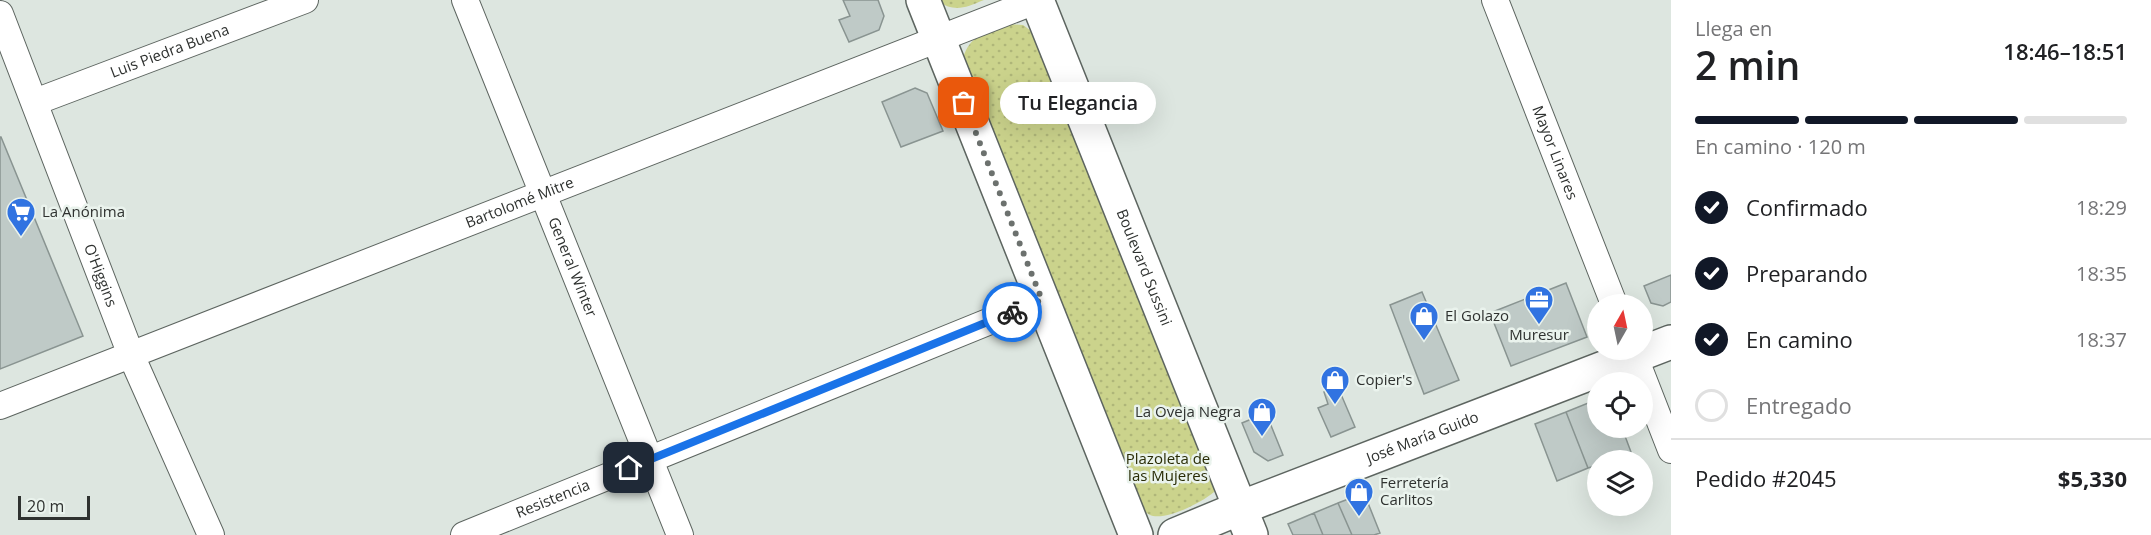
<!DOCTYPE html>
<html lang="es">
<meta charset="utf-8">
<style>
body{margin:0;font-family:"Open Sans",sans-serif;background:#f6f6f6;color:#202124;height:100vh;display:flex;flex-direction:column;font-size:22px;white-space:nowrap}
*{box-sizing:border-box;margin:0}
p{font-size:20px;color:#757577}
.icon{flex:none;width:33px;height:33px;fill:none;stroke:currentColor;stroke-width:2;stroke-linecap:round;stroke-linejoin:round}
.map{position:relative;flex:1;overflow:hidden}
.panel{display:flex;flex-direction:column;background:#fff;width:480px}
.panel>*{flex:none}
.needle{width:39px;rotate:9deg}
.buttons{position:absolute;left:1587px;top:294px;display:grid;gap:12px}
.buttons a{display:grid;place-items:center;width:66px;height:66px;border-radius:50%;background:#fff;box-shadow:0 6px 24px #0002;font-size:30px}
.scale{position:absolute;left:18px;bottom:15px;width:72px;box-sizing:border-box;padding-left:6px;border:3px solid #2f3230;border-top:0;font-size:16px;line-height:21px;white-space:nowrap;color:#2f3230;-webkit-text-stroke:4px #eaf3ed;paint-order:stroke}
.pin{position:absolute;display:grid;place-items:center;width:51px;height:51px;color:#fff;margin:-26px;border-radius:12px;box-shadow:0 3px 9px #0006}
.courier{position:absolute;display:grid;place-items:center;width:60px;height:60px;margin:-30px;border:4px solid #1a73e8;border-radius:50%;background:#fff;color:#222;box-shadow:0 2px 8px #0007}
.bubble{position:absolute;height:42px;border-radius:21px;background:#fff;box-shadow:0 6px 24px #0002;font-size:20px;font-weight:600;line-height:42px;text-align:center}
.summary em{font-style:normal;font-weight:600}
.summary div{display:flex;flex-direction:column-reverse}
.summary{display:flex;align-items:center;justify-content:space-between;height:102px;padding:0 24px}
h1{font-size:39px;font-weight:600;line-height:45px}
.bar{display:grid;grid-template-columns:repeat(4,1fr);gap:9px 6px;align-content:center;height:72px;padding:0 24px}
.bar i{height:8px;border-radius:4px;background:#e0e0e0}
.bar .on{background:#111827}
.bar p{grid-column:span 4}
.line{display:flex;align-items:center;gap:15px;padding:0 24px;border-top:2px solid #e0e0e0}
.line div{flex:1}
ol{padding:0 24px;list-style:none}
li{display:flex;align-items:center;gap:18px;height:66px}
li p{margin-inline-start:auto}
li .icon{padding:6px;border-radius:50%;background:#111827;color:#fff;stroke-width:4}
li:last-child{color:#757577}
li i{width:33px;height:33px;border:3px solid #e0e0e0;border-radius:50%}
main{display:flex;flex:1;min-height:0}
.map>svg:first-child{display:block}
.park{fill:url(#park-dots)}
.building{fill:#bfcac7;stroke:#899491;stroke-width:1.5}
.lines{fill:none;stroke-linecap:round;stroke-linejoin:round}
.minor-casing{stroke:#5d6560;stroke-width:28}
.major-casing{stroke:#5d6560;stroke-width:36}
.minor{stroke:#fff;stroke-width:26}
.major{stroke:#fff;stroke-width:33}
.done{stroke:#6c716e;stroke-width:6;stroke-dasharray:0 10.8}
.route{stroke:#1a73e8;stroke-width:8}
.labels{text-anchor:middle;stroke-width:5;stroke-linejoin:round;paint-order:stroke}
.street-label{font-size:15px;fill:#2f3230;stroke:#eaf3ed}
.poi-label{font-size:15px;fill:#2f3230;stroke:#eaf3ed;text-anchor:start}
.park-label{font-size:15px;fill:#292c06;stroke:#eaf3ed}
</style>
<main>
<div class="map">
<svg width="1671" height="535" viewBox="0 0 1671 535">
<defs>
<pattern id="park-dots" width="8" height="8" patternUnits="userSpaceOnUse" patternTransform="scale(1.5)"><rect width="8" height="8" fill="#cbd38c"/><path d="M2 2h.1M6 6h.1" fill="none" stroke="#afb679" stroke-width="1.8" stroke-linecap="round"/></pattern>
</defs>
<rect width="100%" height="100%" fill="#dde6e0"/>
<!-- park -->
<path class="park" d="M936 0H984C964 8 955 13 936 0Z
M1009 24 1023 25 1034 33 1216 480 1214 492C1201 503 1169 519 1153 516 1148 515 1144 511 1141 508L963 59C969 34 988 33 1009 24Z"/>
<!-- building -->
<path class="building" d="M843 0H878L884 16 879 30 849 42 839 20 850 16Z
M915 88 927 93 943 131 901 147 882 102Z
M0 137H1L83 336 0 369Z
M1671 275V302L1663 306 1651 303 1644 286Z
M1566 283 1587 337 1511 366 1490 313Z
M1422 292 1459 380 1424 394 1390 305Z
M1334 378 1355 427 1331 437 1318 408 1328 404 1324 392 1329 390 1325 382Z
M1598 399V428H1622L1631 452 1609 460H1598V465L1588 468 1566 412Z
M1566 412 1588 468 1557 481 1535 424Z
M1266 413 1283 455 1268 461 1254 452 1242 423Z
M1364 493 1380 533 1374 535H1352L1338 503Z
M1338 503 1352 535H1323L1314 513Z
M1314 513 1323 535H1293L1288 524Z"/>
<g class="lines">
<!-- minor casing -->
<g class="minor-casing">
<g id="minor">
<path id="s1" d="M465 0 680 535"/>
<path id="s2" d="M1495 0 1614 304"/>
<path id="s3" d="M0 14 131 355 211 535"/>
<path id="s4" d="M35 102 305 0"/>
<path d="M1632 350 1671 450"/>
<path id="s5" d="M0 406 1038 0"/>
<path id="s6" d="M464 535 1042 300"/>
</g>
</g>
<!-- major casing -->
<g class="major-casing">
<g id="major">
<path d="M923 0 1136 535"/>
<path id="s7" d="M1037 0 1251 535"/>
<path id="s8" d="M1175 535 1240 508 1671 342"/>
</g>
</g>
<!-- minor -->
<use href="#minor" class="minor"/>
<!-- major -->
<use href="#major" class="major"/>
</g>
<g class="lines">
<!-- done -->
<path class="done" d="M964 103 1042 300 1012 312"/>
<!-- route -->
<path class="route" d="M629 468 1012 312"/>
</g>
<!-- icons -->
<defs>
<g id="supermarket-pin" transform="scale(1.5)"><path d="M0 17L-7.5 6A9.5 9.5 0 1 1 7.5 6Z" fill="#3173e1" stroke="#eaf3ed"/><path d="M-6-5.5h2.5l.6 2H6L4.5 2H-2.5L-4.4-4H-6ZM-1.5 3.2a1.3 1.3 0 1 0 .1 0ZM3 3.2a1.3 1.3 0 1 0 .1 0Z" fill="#fff"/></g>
<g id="office-pin" transform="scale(1.5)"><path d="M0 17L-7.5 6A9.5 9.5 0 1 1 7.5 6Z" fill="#3173e1" stroke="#eaf3ed"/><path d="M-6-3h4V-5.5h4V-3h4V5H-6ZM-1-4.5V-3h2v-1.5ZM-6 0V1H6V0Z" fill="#fff"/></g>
<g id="shop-pin" transform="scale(1.5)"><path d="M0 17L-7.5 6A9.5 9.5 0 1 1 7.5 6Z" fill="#3173e1" stroke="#eaf3ed"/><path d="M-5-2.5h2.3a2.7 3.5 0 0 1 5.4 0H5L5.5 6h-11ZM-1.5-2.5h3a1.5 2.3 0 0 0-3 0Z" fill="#fff"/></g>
</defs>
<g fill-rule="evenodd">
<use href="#supermarket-pin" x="21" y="212"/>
<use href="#office-pin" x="1539" y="300"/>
<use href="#shop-pin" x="1424" y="316"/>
<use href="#shop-pin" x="1335" y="380"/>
<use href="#shop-pin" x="1262" y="412"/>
<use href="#shop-pin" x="1359" y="492"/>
</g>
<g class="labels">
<!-- street labels -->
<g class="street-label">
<text dy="5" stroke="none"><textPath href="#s4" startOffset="144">Luis Piedra Buena</textPath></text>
<text dy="5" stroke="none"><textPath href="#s2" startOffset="164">Mayor Linares</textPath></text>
<text dy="5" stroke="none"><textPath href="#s5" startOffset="558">Bartolomé Mitre</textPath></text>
<text dy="5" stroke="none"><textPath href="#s1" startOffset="288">General Winter</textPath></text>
<text dy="5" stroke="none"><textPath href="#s7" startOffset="288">Boulevard Sussini</textPath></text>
<text dy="5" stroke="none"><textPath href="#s3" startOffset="280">O'Higgins</textPath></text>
<text dy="5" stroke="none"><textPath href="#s8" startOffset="266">José María Guido</textPath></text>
<text dy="5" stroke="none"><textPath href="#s6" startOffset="96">Resistencia</textPath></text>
</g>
<!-- poi labels -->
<g class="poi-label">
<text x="42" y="217">La Anónima</text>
<text x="1445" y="321">El Golazo</text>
<text x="1539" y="340" text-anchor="middle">Muresur</text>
<text x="1356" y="385">Copier's</text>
<text x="1241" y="417" text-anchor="end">La Oveja Negra</text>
<text x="1380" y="488">Ferretería<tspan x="1380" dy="17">Carlitos</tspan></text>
</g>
<!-- park labels -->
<g class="park-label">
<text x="1168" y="464">Plazoleta de<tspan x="1168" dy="17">las Mujeres</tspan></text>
</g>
</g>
</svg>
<div class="buttons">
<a><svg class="needle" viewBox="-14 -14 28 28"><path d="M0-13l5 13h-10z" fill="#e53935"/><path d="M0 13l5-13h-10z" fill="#757577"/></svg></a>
<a><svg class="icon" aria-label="locate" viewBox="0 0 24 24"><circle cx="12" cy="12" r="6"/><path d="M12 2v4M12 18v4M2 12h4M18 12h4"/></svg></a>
<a><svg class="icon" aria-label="layers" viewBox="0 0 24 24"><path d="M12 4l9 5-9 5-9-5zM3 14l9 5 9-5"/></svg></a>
</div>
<div class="scale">20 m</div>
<div class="pin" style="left:964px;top:103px;background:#ea580c"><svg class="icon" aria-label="bag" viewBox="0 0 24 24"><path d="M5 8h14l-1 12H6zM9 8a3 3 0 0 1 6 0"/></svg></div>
<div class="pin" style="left:629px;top:468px;background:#1f2937"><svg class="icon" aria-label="home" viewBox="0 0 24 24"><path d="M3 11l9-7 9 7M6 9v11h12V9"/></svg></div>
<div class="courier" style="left:1012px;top:312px"><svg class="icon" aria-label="bike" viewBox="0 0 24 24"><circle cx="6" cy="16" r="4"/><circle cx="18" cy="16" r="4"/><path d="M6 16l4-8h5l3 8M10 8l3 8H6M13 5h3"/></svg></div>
<div class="bubble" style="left:1000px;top:82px;width:156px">Tu Elegancia</div>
</div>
<section class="panel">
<div class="summary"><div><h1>2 min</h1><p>Llega en</p></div><em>18:46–18:51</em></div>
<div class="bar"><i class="on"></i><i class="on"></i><i class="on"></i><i></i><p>En camino · 120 m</p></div>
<ol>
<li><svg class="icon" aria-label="check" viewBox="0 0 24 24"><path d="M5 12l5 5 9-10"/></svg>Confirmado<p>18:29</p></li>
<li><svg class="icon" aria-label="check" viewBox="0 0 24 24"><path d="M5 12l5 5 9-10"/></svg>Preparando<p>18:35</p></li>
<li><svg class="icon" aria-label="check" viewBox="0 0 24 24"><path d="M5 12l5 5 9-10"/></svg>En camino<p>18:37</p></li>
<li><i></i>Entregado</li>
</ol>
<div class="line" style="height:78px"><div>Pedido #2045</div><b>$5,330</b></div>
</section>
</main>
